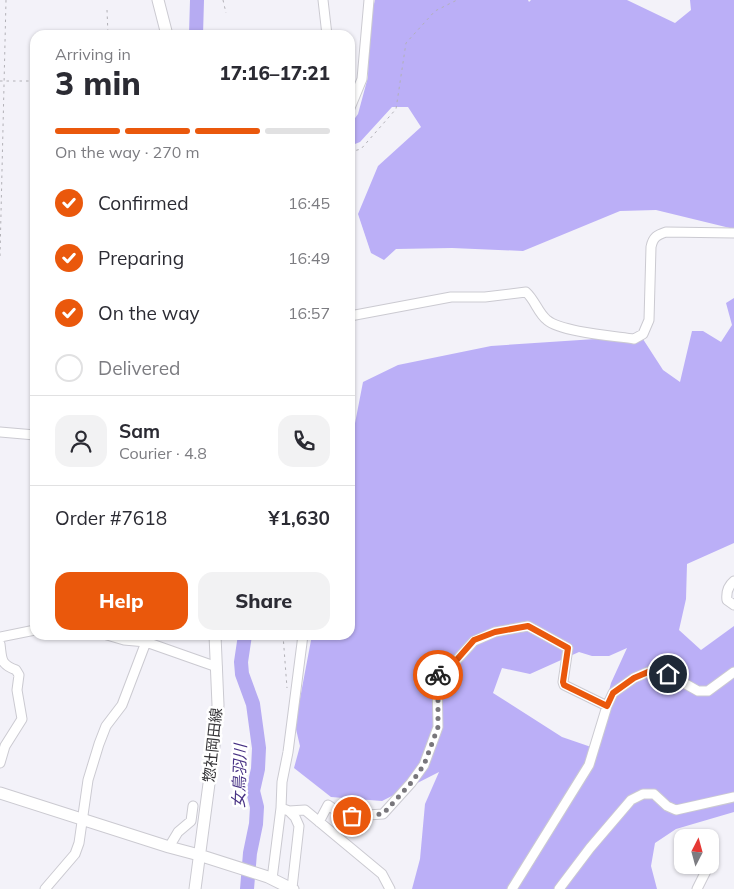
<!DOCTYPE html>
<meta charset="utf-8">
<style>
body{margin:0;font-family:Mulish,"Noto Sans JP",sans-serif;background:#f2f2f3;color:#2b2b33;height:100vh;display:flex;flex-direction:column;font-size:19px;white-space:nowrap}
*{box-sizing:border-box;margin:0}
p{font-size:16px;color:#7c7c81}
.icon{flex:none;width:28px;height:28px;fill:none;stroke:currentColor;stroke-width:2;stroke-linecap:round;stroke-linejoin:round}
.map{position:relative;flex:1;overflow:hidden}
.side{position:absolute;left:30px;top:30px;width:325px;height:610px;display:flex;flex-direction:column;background:#fff;border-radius:15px;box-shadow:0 1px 4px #0004}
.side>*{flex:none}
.needle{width:32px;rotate:6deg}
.fabs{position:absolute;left:674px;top:829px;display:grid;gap:10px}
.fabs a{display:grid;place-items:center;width:45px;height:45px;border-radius:10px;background:#fff;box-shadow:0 1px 4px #0004;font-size:25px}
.pin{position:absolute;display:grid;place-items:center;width:42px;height:42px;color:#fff;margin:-21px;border:2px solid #fff;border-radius:50%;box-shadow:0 1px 5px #0007}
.courier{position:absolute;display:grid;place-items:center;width:50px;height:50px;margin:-25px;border:4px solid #ea580c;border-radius:50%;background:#fff;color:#222;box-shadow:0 1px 6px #0007}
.headline em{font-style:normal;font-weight:800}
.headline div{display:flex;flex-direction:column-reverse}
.headline{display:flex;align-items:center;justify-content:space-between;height:85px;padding:0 25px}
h1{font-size:32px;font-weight:800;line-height:38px}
.bar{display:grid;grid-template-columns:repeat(4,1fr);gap:8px 5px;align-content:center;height:60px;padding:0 25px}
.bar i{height:6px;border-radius:4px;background:#e1e1e2}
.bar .on{background:#ea580c}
.bar p{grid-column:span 4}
.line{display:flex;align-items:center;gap:12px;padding:0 25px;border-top:1px solid #e1e1e2}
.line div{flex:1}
.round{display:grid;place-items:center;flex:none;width:52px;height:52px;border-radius:15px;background:#f2f2f3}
ol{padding:0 25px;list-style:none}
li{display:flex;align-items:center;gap:15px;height:55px}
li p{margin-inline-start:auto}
li .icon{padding:5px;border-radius:50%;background:#ea580c;color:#fff;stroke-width:4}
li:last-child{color:#7c7c81}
li i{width:28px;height:28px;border:2px solid #e1e1e2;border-radius:50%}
.primary-button{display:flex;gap:10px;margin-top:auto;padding:10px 25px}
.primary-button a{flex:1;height:58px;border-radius:15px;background:#ea580c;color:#fff;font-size:20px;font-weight:800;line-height:58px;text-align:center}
.primary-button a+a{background:#f2f2f3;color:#2b2b33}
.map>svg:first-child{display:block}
.forest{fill:#bbaff7;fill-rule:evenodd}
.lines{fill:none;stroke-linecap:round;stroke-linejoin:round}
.river{stroke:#b6abf2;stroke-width:14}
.minor-casing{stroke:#cbcad1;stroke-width:11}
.major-casing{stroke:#cbcad1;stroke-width:13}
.path{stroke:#b2b1b7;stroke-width:1;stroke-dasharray:2.5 4;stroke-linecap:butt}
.minor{stroke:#fff;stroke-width:9}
.major{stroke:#fff;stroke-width:11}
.done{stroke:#78767b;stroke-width:5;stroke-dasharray:0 9}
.route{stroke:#ea580c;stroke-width:6}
.labels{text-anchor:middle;stroke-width:5;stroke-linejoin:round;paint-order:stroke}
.street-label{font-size:15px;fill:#353437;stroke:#fff}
.water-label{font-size:16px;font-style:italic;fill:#493385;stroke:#fff}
</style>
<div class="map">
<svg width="734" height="889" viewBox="0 0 734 889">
<rect width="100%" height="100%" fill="#f3f2f9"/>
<!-- forest -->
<path class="forest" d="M375 0H528L529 2 531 0H627L675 23 691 10 690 0H734V229L656 210 620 211 523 251 452 248 396 249 384 260 371 253 358 214 378 166 421 127 408 107H392L360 142 350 146V125L358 114 368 77 369 23Z
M734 298V543L687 564 686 599 679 630 701 650 734 626V812L676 829 655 843 651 866 657 889H412L420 859 425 804 439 772 382 801 331 797 294 768 300 746 295 725 312 635H350V449L363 382 398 365 491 346 641 336 663 370 680 382 692 331H703L721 342 732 325 726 303ZM627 648 611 683 594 748 562 737 493 693 502 668 530 674 579 652 592 656H609Z"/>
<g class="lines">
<!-- river -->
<path class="river" d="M196 35 197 0
M245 635 241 662 242 674 253 704 259 748 258 769 253 791 257 807 256 824 250 853 247 889"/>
<!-- minor casing -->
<g class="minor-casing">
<path id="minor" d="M323 0 327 35
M350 108 362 79 369 0
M350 316 451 297H485L526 292C535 300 538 313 547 320 561 332 614 336 634 339L643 334 649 320 651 247C653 237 657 235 666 232L734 233
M0 432 35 435
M734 581C728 586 726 592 727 600L734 605
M107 635 124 640 146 642 217 667
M0 637 35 630
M0 644C2 659 0 664 16 670L19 675 17 690 22 719 5 746 0 763
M281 808 289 811 305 810 382 874 390 889
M289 811 295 817 299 826 292 888 294 889
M319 822 328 805 341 814 352 816 383 814 411 783 424 765 438 727 437 678 440 666 453 664 474 641 495 632 528 626 568 648 563 682 564 685 607 706
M169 847 178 832 191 821 193 806
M272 879 281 808 282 782 288 752 303 635
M45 889 75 854 79 843 88 780 99 744 106 726 122 705 146 642
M512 889 589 765 607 706 613 693 634 678 648 672 656 671 668 674 698 691H708L734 672
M559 889 590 848 631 800 643 794H654L667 806 676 810 734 797
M697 889 706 871V865"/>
</g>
<!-- major casing -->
<g class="major-casing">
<path id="major" d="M158 0 167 35
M0 793 169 847 199 855 268 877 292 889
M195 889 214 746 218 705 215 635"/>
</g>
<!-- path -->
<path class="path" d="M223 0 226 13
M107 10 108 35
M0 81H35
M350 152 361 149 396 109 406 43 435 11 457 0
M0 256 6 0
M283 635 287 688"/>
<!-- minor -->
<use href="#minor" class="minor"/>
<!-- major -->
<use href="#major" class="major"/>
</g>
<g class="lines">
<!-- done -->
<path class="done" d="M352 816 383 814 411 783 424 765 438 727V675"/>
<!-- route -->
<path class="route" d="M438 675 440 666 453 664 474 640 495 632 528 626 568 648 563 682 564 685 607 706 613 693 634 678 648 672 656 671 668 674"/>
</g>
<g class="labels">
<!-- street labels -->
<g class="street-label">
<text transform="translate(213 745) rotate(-84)" y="5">惣社岡田線</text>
</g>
<!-- water labels -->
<g class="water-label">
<text transform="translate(239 776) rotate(-88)" y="6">女鳥羽川</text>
</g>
</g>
</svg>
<div class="fabs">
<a><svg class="needle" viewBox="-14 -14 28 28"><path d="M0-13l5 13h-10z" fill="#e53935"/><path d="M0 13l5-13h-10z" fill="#7c7c81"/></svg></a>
</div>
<div class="pin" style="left:352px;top:816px;background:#ea580c"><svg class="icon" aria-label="bag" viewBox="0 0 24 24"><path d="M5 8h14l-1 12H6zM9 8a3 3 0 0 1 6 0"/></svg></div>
<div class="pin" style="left:668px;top:674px;background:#1f2937"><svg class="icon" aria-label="home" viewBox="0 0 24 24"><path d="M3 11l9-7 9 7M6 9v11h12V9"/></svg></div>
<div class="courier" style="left:438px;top:675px"><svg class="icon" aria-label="bike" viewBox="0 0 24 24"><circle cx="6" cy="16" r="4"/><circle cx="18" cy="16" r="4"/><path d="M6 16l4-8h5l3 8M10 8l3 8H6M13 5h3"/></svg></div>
<section class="side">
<div class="headline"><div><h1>3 min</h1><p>Arriving in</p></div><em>17:16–17:21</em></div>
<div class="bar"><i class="on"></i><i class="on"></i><i class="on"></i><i></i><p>On the way · 270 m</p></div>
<ol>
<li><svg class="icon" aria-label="check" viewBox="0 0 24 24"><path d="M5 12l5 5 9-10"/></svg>Confirmed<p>16:45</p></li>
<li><svg class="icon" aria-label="check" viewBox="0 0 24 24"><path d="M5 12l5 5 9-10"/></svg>Preparing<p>16:49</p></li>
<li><svg class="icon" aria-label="check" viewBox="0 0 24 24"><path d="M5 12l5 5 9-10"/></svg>On the way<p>16:57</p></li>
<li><i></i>Delivered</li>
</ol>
<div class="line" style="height:90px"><a class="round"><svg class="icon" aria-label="person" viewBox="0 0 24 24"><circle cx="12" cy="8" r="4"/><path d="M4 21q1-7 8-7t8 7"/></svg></a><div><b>Sam</b><p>Courier · 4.8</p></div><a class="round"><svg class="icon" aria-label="phone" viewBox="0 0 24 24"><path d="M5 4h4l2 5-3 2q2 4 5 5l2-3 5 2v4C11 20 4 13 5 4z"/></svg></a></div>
<div class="line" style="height:65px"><div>Order #7618</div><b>¥1,630</b></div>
<div class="primary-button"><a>Help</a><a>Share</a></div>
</section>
</div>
